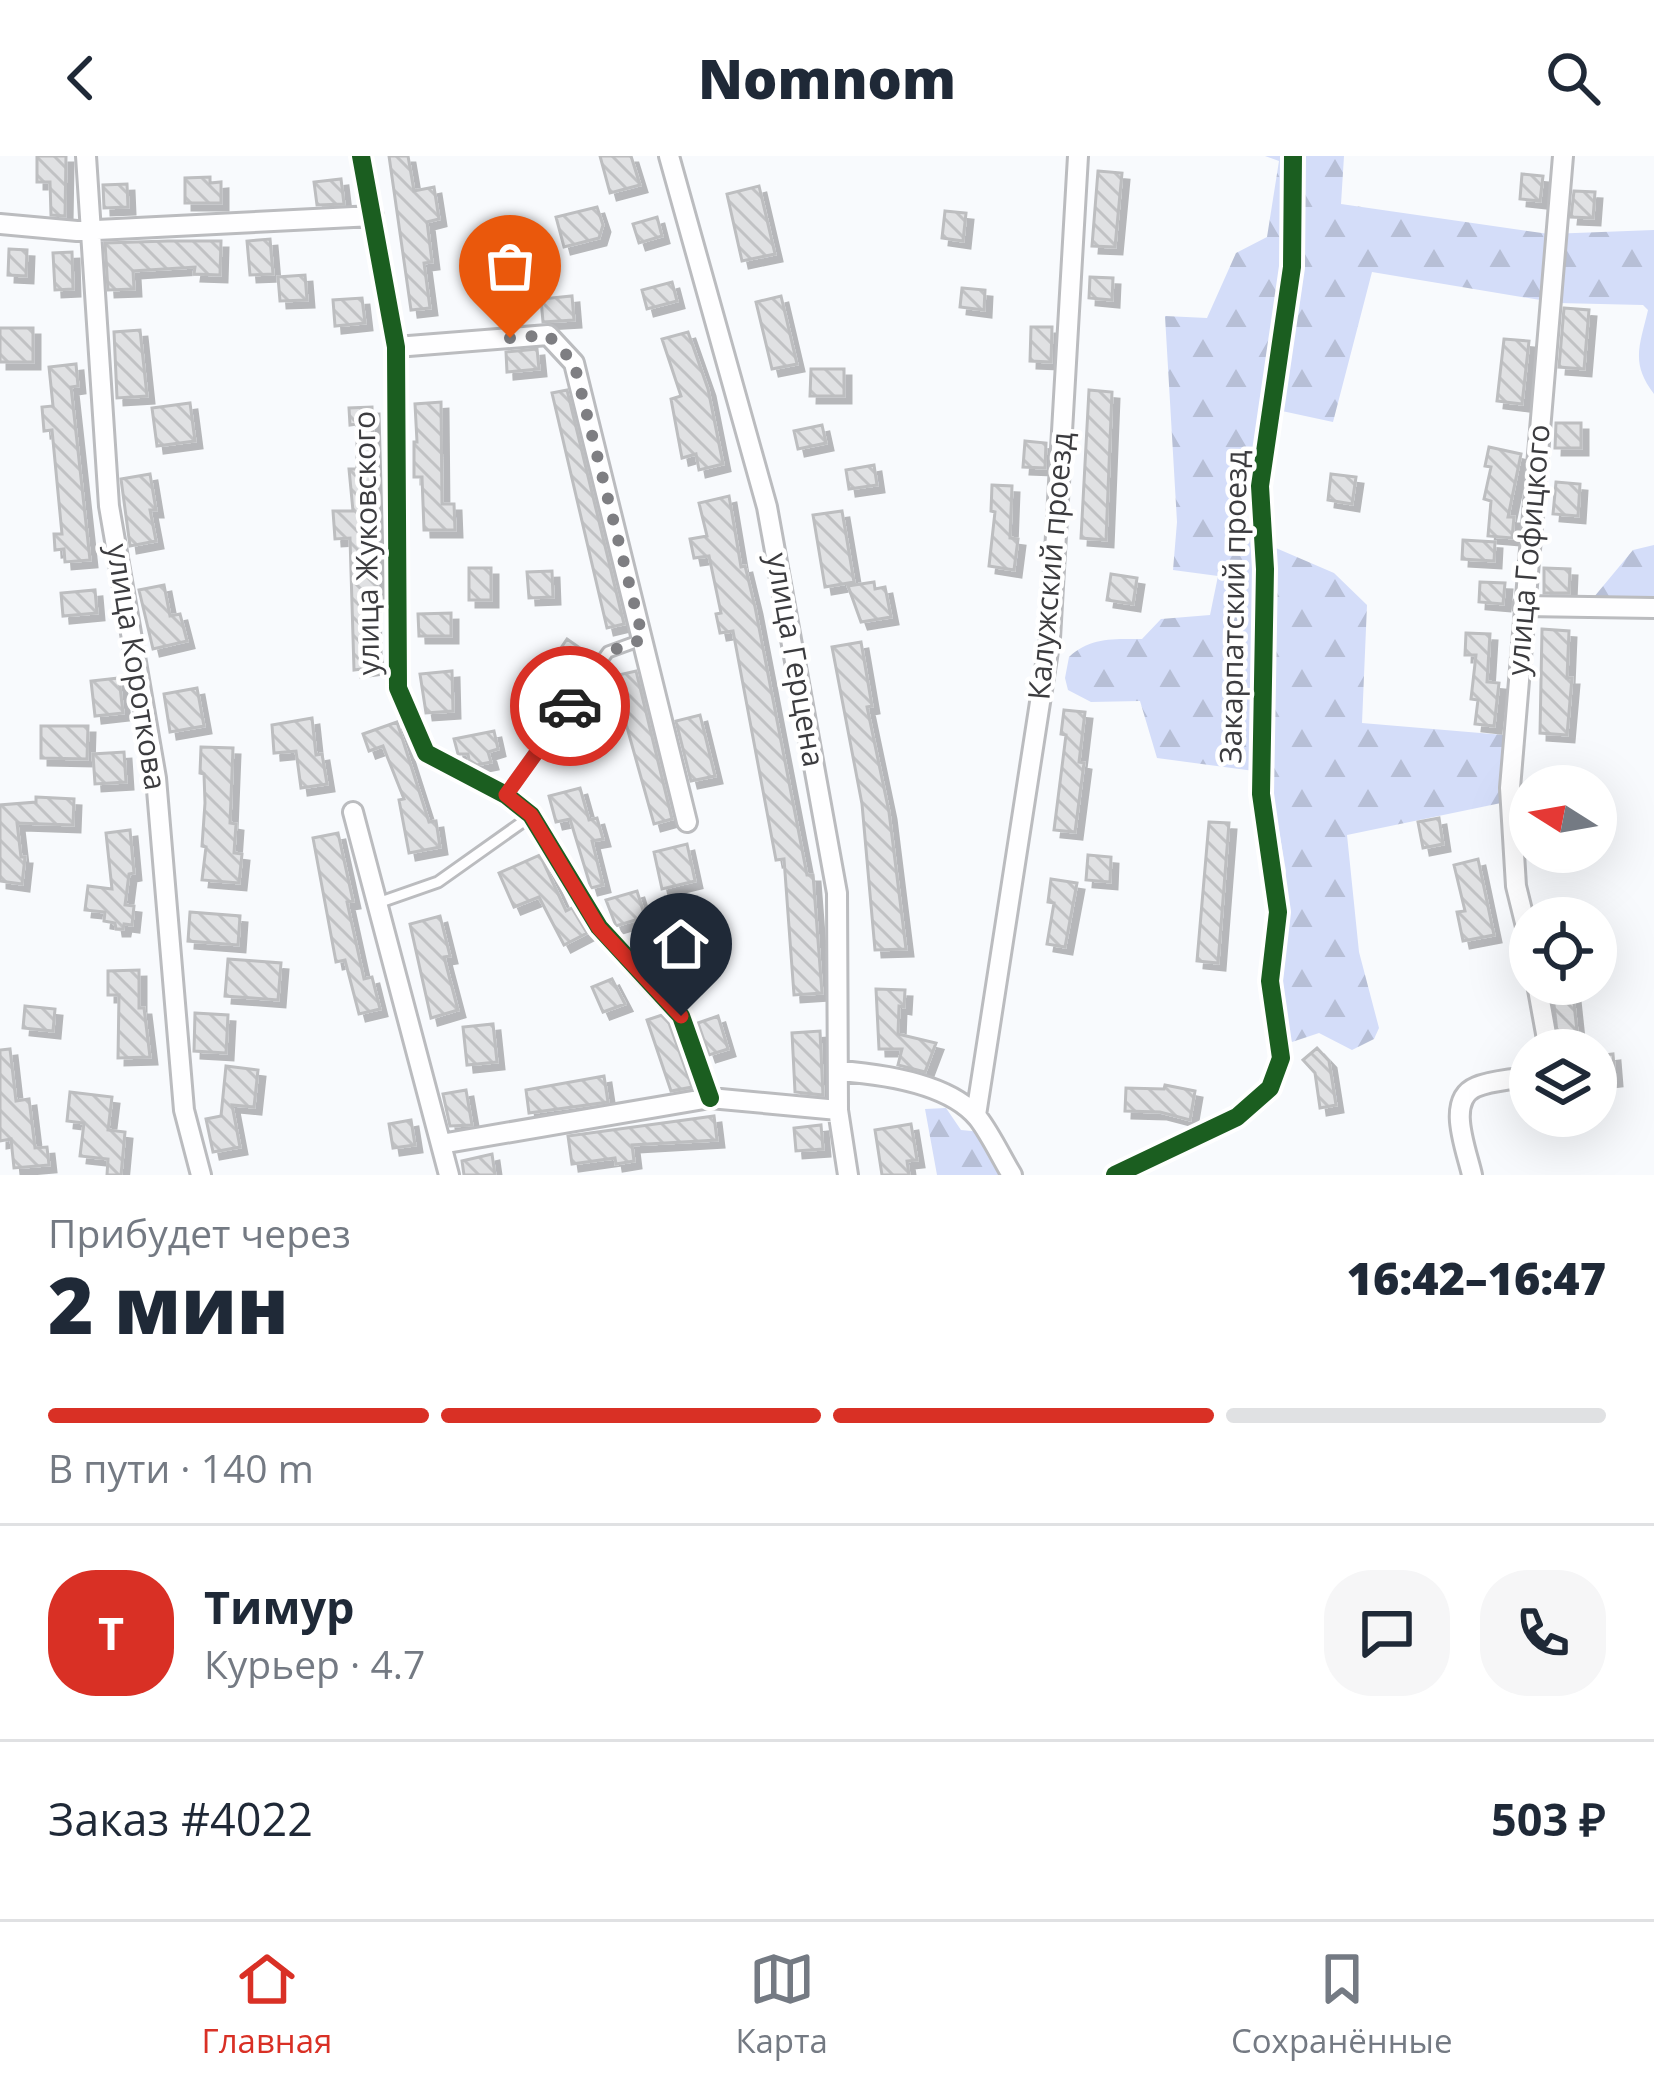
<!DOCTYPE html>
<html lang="ru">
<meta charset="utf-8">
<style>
body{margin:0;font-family:"Open Sans",sans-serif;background:#f6f6f7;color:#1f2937;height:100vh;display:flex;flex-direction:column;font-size:45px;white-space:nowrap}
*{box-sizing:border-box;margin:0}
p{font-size:39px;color:#747a83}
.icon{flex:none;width:66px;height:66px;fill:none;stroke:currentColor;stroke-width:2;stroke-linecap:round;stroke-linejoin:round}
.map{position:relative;height:1019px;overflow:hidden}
.details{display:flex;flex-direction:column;background:#fff;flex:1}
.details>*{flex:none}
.needle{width:78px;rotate:281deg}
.buttons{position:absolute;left:1509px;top:609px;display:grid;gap:24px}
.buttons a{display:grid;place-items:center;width:108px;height:108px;border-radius:50%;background:#fff;box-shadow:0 12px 48px #0002;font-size:60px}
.pin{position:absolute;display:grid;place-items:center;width:102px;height:102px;color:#fff;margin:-123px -51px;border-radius:50% 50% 50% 0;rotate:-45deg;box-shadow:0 0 12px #0007}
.pin .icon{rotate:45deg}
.courier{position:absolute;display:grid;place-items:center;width:120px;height:120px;margin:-60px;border:9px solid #d93025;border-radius:50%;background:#fff;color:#222;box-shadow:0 3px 15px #0007}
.summary em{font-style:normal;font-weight:800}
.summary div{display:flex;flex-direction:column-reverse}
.summary{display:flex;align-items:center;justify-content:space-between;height:204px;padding:0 48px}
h1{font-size:78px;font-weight:800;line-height:90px}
.bar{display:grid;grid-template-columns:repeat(4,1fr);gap:18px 12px;align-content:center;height:144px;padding:0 48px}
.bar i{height:15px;border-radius:9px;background:#e0e1e3}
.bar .on{background:#d93025}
.bar p{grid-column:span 4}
.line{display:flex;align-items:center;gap:30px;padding:0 48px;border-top:3px solid #e0e1e3}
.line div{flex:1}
.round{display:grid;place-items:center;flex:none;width:126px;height:126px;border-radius:48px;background:#f6f6f7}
header{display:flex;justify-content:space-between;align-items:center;height:156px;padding:0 48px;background:#fff;font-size:54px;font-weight:800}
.menu{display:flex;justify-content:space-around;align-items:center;height:168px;border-top:3px solid #e0e1e3;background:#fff;font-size:33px;color:#747a83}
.menu a{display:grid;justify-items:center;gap:6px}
.menu .on{color:#d93025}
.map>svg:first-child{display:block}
.forest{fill:url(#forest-firs)}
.building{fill:url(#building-back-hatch);stroke:#bdbec0;stroke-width:3;filter:url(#shadow)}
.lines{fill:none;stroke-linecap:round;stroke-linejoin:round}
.service-casing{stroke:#bbbcbf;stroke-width:15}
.minor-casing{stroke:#bbbcbf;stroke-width:24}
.service{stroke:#fefeff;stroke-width:9}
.minor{stroke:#fefeff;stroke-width:18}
.cycleway-casing{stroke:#fff;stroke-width:26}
.cycleway{stroke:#1b5e20;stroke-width:18}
.done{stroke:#7e7e82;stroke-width:12;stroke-dasharray:0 21.6}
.route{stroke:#d93025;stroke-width:15}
.labels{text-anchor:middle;stroke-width:9;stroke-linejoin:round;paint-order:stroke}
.street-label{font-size:30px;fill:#3c3c3f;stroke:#fff}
</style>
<header><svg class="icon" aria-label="back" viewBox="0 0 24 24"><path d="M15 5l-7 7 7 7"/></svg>Nomnom<svg class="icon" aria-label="search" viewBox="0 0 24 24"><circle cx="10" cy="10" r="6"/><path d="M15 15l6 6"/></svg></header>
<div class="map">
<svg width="1654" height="1019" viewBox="0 0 1654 1019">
<defs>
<pattern id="forest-firs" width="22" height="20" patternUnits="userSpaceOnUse" patternTransform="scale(3)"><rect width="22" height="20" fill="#d4ddf9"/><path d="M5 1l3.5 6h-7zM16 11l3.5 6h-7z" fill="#b7bfd6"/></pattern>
<pattern id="building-back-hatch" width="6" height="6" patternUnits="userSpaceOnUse" patternTransform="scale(3)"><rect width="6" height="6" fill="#e0e1e3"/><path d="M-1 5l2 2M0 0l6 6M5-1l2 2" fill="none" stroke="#c1c2c4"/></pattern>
<filter id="shadow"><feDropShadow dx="7" dy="7" stdDeviation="0" flood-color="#0004"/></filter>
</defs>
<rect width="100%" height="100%" fill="#f8fafd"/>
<!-- forest -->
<path class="forest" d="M1265 0H1344L1341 48 1549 78 1654 74V238C1630 207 1640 189 1648 154L1643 149 1558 147 1372 116 1333 266 1282 255 1274 249C1253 273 1235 347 1243 378L1334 417 1367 449 1362 567 1504 579 1501 647 1347 679 1359 796 1379 872 1374 883 1352 894 1319 877 1292 886 1287 882 1275 830 1286 715 1269 617 1157 602 1140 545 1091 546 1068 534 1065 522 1069 501C1090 481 1114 483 1142 483L1161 463 1210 459 1218 420 1173 414 1177 366 1165 160 1207 162 1236 97 1267 81 1279 5Z
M1654 389V448L1589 447 1633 394Z
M946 952 961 974 982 976 1005 1019H937L925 953Z"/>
<!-- building -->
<path class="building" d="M37 0H66L65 60 51 59 50 26H37Z
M389 0H408L414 35 434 31 439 63 427 66 432 106 424 107 430 152 411 154Z
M600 0H631L640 29 610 37Z
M1098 15 1122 17 1115 91 1092 90Z
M1522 18 1543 20 1540 45 1520 43Z
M210 21V27L221 26V47H185V22Z
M341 23 344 48 317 49 314 26Z
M127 28 128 51 104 52 103 29Z
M759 30 775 98 742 105 727 38Z
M1574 35 1595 36 1593 62 1571 61Z
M597 51 603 69 599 82 564 91 556 61Z
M945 55 966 57 963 85 942 82Z
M657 61 662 80 639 87 633 68Z
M270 83 273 118 250 119 247 85Z
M168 85H221L220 119 194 118 195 111 133 115 134 133 108 134 105 87Z
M9 93 27 94 26 120 8 119Z
M72 96 73 133 55 134 53 97Z
M305 119 307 144 280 145 278 121Z
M1090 121 1113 122 1112 144 1089 142Z
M672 126 677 145 647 153 642 134Z
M962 132 985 134 984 154 960 151Z
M572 140 574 164 543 166 541 143Z
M781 140 797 208 772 213 756 146Z
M362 142 365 167 335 170 333 144Z
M1564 152 1589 154 1584 213 1559 211Z
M1031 171H1052L1051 206 1030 205Z
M0 172H33V206H0Z
M140 174 147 240 117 242 114 176Z
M688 176 708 233 723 308 699 314 696 298 682 302 671 243 681 240 662 183Z
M1504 183 1529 185 1522 248 1497 245Z
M537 193 539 213 507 216 506 196Z
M76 208 78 230 71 231 90 404 65 406 64 393 55 394 54 378H62L52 274 44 275 42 251 53 250 49 211Z
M811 213H844V240H810Z
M567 234 624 468 607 472 552 237Z
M1089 234 1112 236 1106 384 1081 382Z
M441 246 442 348H454L455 374H424L422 321H414V286H417L415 248Z
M190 247 195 285 157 290 152 252Z
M372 251 377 435H373L374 490 377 511 354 514 350 382 335 383 333 355H353L349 313H357V268L350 269 349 252Z
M1556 267H1581V292H1555Z
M822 269 826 287 798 293 794 275Z
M1025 285 1046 287 1045 312 1023 311Z
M1489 291 1521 298 1508 361H1514L1512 382 1488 380 1491 345 1484 343 1491 311 1485 310Z
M874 309 877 329 849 333 846 314Z
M150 318 156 354H150L156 385 130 390 121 323Z
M1331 318 1356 321 1352 348 1328 344Z
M1556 326 1580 328 1578 360 1553 358Z
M992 329 1012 330 1010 382 1018 383 1014 414 989 410 995 356 991 355Z
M729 340 741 411 745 410 755 451 807 719H813L822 837 794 839 784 703 776 704 733 475 720 477 716 458 721 457 709 400 694 402 690 383 707 380 699 347Z
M842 355 854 426 825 431 813 359Z
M1463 384 1495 386 1494 405 1462 403Z
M469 412H491V444H469Z
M1544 412 1570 413 1569 437H1544Z
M552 415 553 441 529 442 527 416Z
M1111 418 1137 422 1133 448 1107 444Z
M874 426 875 433 885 431 891 461 861 466 848 430Z
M1480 426 1505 427 1503 448 1479 446Z
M164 429 170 460 180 458 187 485 153 493 139 434Z
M95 434 97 457 63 460 61 437Z
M451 457V480H419L418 458Z
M1542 473 1569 475 1567 522H1572L1567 579 1540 577Z
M1466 477 1490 478 1487 526 1499 527 1494 570 1475 568 1478 544 1471 543 1476 499H1465Z
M567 483 590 499 558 545 522 549Z
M861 486 872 550 867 551 889 656 906 793 875 794 862 648 832 491Z
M611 514 619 519 636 515 672 663 654 668Z
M452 515 453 555 426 557 420 518Z
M119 522 123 557 95 560 91 525Z
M197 532 204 570 170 576 164 538Z
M1064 554 1085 556 1079 606 1084 607 1075 676 1054 674 1066 579 1061 578Z
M700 559 715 620 691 625 676 565Z
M312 562 316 599 322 598 327 628 301 632 296 595 274 597 272 569Z
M397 566 429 666 436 665 440 691 409 697 399 644 404 643 383 590 369 595 363 578Z
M41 570H88L87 603 41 602Z
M494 575 498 593 488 596 491 606 477 609 469 604 468 598H458L454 583Z
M201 591 233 592 230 667 236 668 234 697 242 698 239 727 202 724 206 691 202 690 205 647 204 618 200 617Z
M124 596 126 626 95 628 93 598Z
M580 632 589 664 597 662 603 683 592 685 603 729 591 732 570 663 556 666 549 640Z
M36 641 74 643 73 669 17 667 21 701H25L22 728 0 725V649L36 646Z
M1439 662 1443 688 1423 692 1418 666Z
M1209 666 1229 667 1218 807 1197 805Z
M130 674 134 717 129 718 125 749 134 750 132 769 124 768 123 773H116L115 767 104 765 105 756 85 754 88 730 112 733 106 677Z
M338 677 353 745 347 746 364 823 372 821 380 853 359 858 345 804 336 806 313 682Z
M687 688 695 725 662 733 654 696Z
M540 699 566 755 572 752 587 777 564 789 539 741 514 751 499 717Z
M1088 699 1111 701 1110 726 1086 724Z
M1478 703 1494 779 1463 785 1457 756 1465 755 1454 709Z
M1051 723 1077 727 1065 791 1047 788 1054 747 1048 746Z
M637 735 645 761 616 770 606 744Z
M190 756 240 760 238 789 188 785Z
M440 760 450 800 444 801 458 854 431 862 410 768Z
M689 787 699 809 666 824 652 803Z
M228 803 281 807 278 844 225 840Z
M139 814V852H144L150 901 118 902 119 839H108V815Z
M612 823 625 848 603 856 592 831Z
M876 833 905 834 904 851 899 850 898 878 936 887 925 916 898 909 902 893H879Z
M1573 838 1579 894H1559L1553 840Z
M25 850 55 853 53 875 23 872Z
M195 857 228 859 226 897 194 895Z
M662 859 669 867 692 931 671 935 647 864Z
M718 860 728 893 709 899 698 867Z
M493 868 497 906 467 909 463 871Z
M820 875 823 939 795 936 792 877Z
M1317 892 1329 905 1336 949 1320 952 1315 917 1303 904Z
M10 893 16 945 29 943 35 992 47 991 49 1009 14 1012 11 983 0 985V894Z
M1613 898 1615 923 1596 925V900Z
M226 910 258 914 254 951 232 949 240 991 213 996 206 963 221 960Z
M604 920 608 946 529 957 526 934Z
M1165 929 1195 935 1190 964 1160 956 1125 955 1126 932 1164 933Z
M466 934 472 969 450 970 443 938Z
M70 936 112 941 108 974 125 976 121 1019H107L108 1003 80 1000 84 967 67 965Z
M714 960 717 984 632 989 634 1005 616 1008 615 1002 572 1008 568 980Z
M411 964 415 989 393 992 389 968Z
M911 968 917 1004 907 1005 909 1019H882L875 974Z
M821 969 823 993 796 995 794 972Z
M492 998 495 1019H464L462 1005Z"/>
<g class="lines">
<!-- service casing -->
<g class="service-casing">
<path id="service" d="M506 639 608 496 641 484
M375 748 438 726 531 660"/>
</g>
<!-- minor casing -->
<g class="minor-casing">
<path id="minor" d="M86 0 109 350 156 622 184 954 201 1019
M361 0 396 191 398 532 426 597 506 639 531 659 599 771 681 860 710 942
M669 0 767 351 837 737 838 954 848 1019
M0 68 77 75 373 60
M396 191 548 179 574 207 687 666
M1523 450 1654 452
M353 656 449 1019
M1530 787 1516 730 1510 632 1563 0
M1537 828 1547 883 1541 894
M838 915C881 918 949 927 978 962 991 979 1001 1001 1012 1019
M976 959 1050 482 1078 0
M441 988 710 942 838 954
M1115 1019 1237 961 1270 932 1281 902 1270 825 1278 756 1261 638 1265 413 1260 330 1292 111 1293 0
M1472 1019C1467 995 1445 944 1476 931 1490 925 1509 924 1524 921L1530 912"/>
</g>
<!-- service -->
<use href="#service" class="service"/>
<!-- minor -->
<use href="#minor" class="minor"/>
<!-- cycleway casing -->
<g class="cycleway-casing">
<path id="cycleway" d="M361 0 396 191 398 532 426 597 506 639 531 659 599 771 681 860 710 942
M1115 1019 1237 961 1270 932 1281 902 1270 825 1278 756 1261 638 1265 413 1260 330 1292 111 1293 0"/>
</g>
<!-- cycleway -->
<use href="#cycleway" class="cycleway"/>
</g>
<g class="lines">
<!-- done -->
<path class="done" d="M510 182 548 179 574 207 643 483 608 496 570 550"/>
<!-- route -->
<path class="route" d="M570 550 506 639 531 659 599 772 681 860"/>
</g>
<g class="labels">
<!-- street labels -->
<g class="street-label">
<text transform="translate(367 387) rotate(-91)" y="10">улица Жуковского</text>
<text transform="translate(1529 394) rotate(-85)" y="10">улица Гофицкого</text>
<text transform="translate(1051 410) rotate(-85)" y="10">Калужский проезд</text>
<text transform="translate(1234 451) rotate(-89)" y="10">Закарпатский проезд</text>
<text transform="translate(795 504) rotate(80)" y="10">улица Герцена</text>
<text transform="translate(136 511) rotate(81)" y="10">улица Короткова</text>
</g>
</g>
</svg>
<div class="buttons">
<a><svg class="needle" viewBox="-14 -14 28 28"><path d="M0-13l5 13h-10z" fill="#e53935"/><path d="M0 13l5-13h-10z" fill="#747a83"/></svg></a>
<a><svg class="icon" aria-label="locate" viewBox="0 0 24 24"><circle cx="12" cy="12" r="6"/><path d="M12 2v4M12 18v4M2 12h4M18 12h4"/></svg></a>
<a><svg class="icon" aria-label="layers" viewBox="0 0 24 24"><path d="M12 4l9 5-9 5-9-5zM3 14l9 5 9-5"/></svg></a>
</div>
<div class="pin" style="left:510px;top:182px;background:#ea580c"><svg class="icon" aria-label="bag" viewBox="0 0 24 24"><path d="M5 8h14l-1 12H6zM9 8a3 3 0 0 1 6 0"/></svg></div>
<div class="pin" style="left:681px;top:860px;background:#1f2937"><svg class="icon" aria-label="home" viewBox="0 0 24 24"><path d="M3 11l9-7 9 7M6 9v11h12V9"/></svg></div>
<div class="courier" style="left:570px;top:550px"><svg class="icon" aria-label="car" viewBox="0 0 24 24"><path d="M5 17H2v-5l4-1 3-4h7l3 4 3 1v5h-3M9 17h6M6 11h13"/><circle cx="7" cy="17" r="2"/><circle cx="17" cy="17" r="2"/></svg></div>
</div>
<section class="details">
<div class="summary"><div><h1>2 мин</h1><p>Прибудет через</p></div><em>16:42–16:47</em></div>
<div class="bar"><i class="on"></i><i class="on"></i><i class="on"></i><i></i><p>В пути · 140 m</p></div>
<div class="line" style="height:216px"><b class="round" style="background:#d93025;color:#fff">Т</b><div><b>Тимур</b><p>Курьер · 4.7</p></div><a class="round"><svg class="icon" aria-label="chat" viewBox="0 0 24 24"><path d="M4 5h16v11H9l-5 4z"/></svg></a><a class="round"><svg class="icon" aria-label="phone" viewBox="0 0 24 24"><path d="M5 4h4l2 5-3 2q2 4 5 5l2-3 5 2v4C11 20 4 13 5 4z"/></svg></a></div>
<div class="line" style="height:156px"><div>Заказ #4022</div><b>503 ₽</b></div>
</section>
<nav class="menu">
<a class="on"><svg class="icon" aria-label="home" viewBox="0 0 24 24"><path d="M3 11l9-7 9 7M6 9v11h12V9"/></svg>Главная</a>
<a><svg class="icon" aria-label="map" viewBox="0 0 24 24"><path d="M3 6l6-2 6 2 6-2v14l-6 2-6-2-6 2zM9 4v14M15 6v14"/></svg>Карта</a>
<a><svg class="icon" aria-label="saved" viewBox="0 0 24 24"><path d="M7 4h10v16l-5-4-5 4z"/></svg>Сохранённые</a>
</nav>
